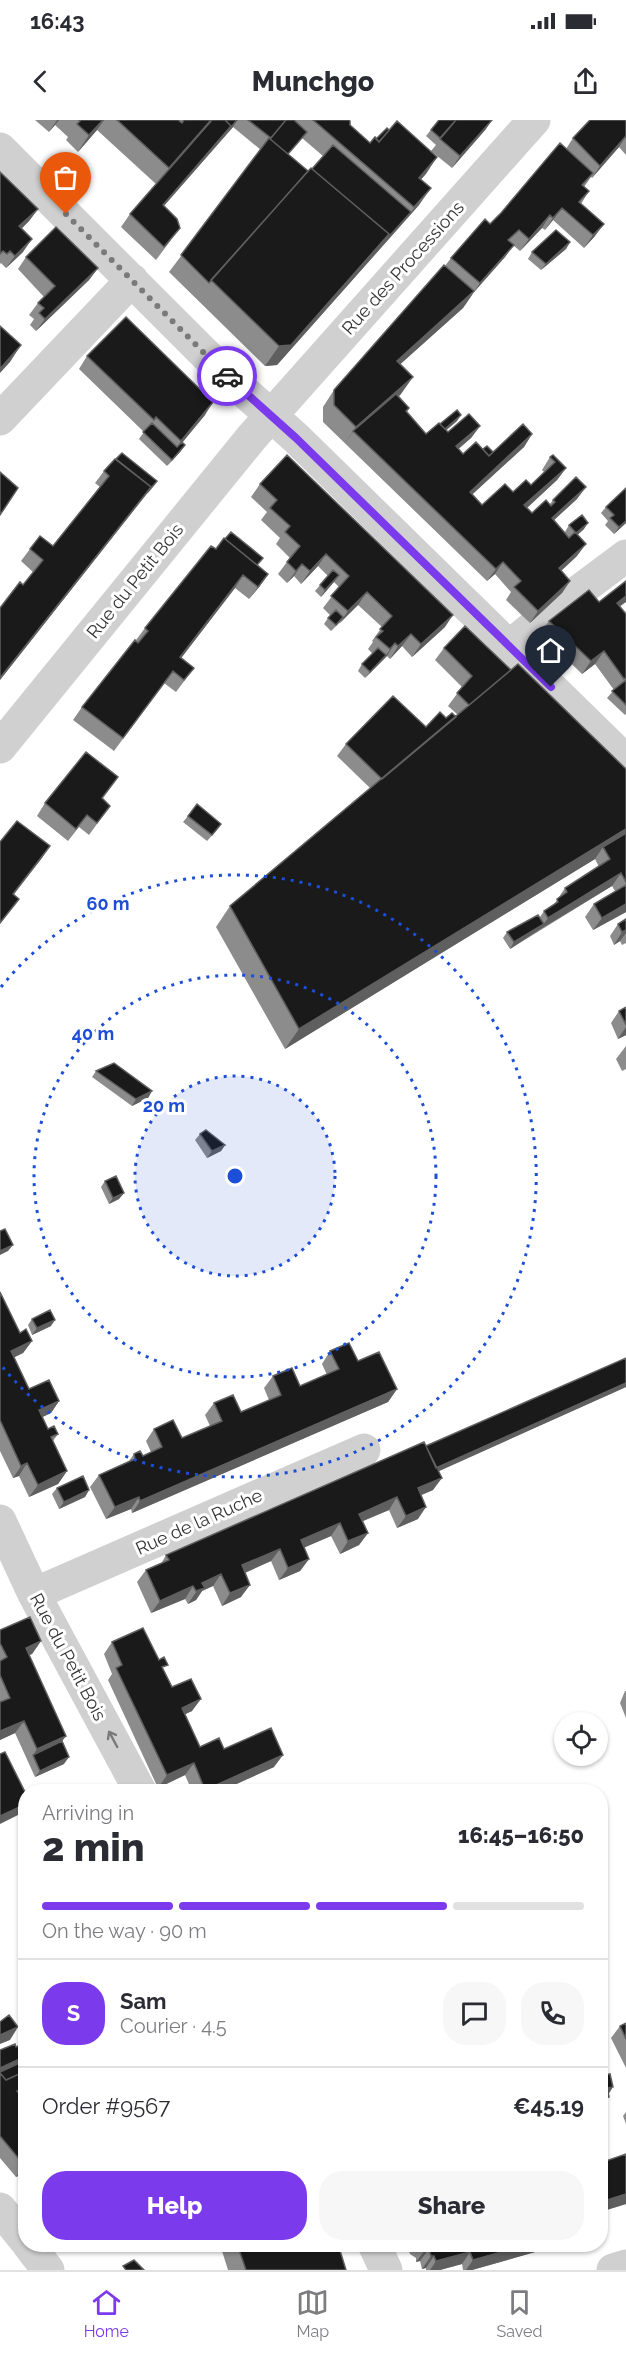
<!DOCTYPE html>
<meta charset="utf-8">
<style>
body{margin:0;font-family:Raleway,sans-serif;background:#f7f7f7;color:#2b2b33;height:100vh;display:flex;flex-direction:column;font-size:22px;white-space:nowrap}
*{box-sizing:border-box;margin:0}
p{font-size:20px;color:#7c7c81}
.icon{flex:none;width:33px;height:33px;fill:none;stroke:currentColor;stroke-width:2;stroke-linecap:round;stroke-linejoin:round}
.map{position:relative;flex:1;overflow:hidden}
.panel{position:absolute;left:18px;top:1664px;width:590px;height:468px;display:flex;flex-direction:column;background:#fff;border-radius:24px;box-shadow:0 2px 4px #0004}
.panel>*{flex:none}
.fabs{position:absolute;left:554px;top:1592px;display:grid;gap:12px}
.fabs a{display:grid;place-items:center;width:54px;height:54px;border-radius:50%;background:#fff;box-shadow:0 2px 4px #0004;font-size:30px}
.pin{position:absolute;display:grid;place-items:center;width:51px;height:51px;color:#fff;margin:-62px -26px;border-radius:50% 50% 50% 0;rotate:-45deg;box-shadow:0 0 6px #0007}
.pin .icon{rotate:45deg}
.courier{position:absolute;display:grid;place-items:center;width:60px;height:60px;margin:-30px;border:4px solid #7c3aed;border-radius:50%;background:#fff;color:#222;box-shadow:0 2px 8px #0007}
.overview em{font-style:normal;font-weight:800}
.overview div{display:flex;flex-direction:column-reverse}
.overview{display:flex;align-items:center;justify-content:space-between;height:102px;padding:0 24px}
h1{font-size:39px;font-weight:800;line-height:45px}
.bar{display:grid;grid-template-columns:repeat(4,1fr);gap:9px 6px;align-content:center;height:72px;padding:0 24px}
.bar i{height:8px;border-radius:4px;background:#e1e1e2}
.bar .selected{background:#7c3aed}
.bar p{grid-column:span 4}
.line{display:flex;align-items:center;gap:15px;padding:0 24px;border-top:2px solid #e1e1e2}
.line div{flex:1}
.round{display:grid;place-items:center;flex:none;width:63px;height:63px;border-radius:24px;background:#f7f7f7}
.cta{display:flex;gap:12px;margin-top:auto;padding:12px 24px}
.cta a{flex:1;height:69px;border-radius:24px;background:#7c3aed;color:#fff;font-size:24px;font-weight:800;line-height:69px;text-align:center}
.cta a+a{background:#f7f7f7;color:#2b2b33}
.status{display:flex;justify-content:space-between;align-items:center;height:42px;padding:0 30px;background:#fff;direction:ltr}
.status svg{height:16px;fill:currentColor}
header{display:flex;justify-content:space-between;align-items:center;height:78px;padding:0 24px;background:#fff;font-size:27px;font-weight:800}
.tabs{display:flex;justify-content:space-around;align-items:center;height:84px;border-top:2px solid #e1e1e2;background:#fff;font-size:16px;color:#7c7c81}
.tabs a{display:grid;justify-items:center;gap:3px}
.tabs .selected{color:#7c3aed}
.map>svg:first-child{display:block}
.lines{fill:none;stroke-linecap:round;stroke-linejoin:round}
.minor{stroke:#d0d0d0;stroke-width:33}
.wall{fill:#8c8c8c;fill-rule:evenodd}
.shaded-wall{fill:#5f5f5f}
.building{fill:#1a1a1a;stroke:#5f5f5f;stroke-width:1.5}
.oneway{stroke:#7a7a7a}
.done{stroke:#7a7a7a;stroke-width:6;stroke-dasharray:0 10.8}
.route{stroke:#7c3aed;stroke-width:8}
.ring{fill:none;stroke:#1d4ed8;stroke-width:3;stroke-dasharray:3 6}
.labels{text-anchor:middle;stroke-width:6;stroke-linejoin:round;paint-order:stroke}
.street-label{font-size:18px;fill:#333;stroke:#fff}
.centre{fill:#1d4ed8;stroke:#fff;stroke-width:3}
.ring-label{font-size:18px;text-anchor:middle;font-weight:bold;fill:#1d4ed8;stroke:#fff;stroke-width:6;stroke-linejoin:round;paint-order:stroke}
</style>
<div class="status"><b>16:43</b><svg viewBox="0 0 49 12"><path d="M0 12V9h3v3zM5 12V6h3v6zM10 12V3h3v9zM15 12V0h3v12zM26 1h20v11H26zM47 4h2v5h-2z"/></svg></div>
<header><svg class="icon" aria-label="back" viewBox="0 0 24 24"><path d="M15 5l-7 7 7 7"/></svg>Munchgo<svg class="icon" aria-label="share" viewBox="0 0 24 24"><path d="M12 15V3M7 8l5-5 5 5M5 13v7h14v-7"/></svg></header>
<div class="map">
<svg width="626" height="2150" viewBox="0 0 626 2150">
<rect width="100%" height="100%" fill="#fff"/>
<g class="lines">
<!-- minor -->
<path class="minor" d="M0 29 228 257 296 318 626 641
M0 299 132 160
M510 526 551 492 626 436
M0 627 252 317 534 0
M0 1401 34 1474 140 1671
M34 1474 364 1330
M0 2089 26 2121
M28 2124 48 2150
M374 2124 386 2150
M613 2150 626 2146"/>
</g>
<!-- wall -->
<path class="wall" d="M35 0H349L350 5 370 23 389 10 437 37 421 59 419 85 277 245 265 246 169 152 261 30 233 7 164 86 171 120 156 140 121 107 130 94 156 64 97 10 78 32 66 20 68 17 55 5 49 12ZM302 18 323 36 312 49 308 51 288 34Z
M439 0 486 9 452 48 431 31 436 25 426 16Z
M626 0V35L619 27 592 58 591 57 584 67 589 71 581 84 595 116 584 128 553 100 545 110 542 108 520 131 513 125 505 137 474 172 463 188 400 244 401 274 399 276 409 288 407 292 426 314 440 304 457 301 446 310 448 312 480 306 471 318 458 329 463 334 483 329 493 332 532 314 524 327 472 374 482 385 531 365 544 352 542 350 550 337 566 348 557 360 527 388 532 393 550 384 553 380 577 379 554 400 565 412 569 405 584 409 577 415V436L561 451 570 461 562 473 530 503 506 480 511 472 495 454 487 461 323 302V287L334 270 445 146 451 138 490 104 566 29 573 18Z
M0 52 38 89 29 101 21 109 23 132 6 148 1 143 0 144Z
M570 122 566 129 541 150 528 139 532 132Z
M26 137 98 148 89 160 36 211 30 205 34 199 29 195 38 183 44 177 18 149Z
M87 236 205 295 182 322 185 325 180 332 167 346 139 319 144 312 79 249Z
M104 351 157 361 0 560V488L23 465 33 452 21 441 30 429 53 426 100 367 95 363Z
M260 364 445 507 412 537 402 526 390 539 387 536 365 558 358 551 362 544 373 534 368 529 373 522 372 521 382 507 358 485 331 511 324 504 330 495 323 488 339 467 334 462 321 477 315 471 328 456 318 446 301 464 294 456 287 463 278 454 290 438 276 424 280 418 261 400 267 392 251 377Z
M606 387 626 403 614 414 605 405 608 401 601 393Z
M216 429 257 445 260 466 249 479 235 468 181 538 194 548 176 572 164 563 114 631 73 600 82 587 138 523 136 520 145 508Z
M599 482 620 487 626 494V594L625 595 607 578 614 570 595 544 582 554 540 513 549 501Z
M444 528 511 550 626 649V792L593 810 585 797 594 784 615 771 612 766 510 829 503 818 507 812 540 797 544 791 553 786 565 768 599 747 595 739 285 929 216 807 230 786 370 668 337 636 346 624 426 607 446 598 456 597 458 595 448 586 462 567 435 540Z
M45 683 110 686 89 715 79 707 68 721 37 696Z
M188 696 217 710 207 721 183 702Z
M626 799V823L622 825 620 821 614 825 610 816 618 804Z
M626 887V915L618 919 611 903 619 891Z
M626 926V949L622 951 616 939Z
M96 951 152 971 148 978 132 986 92 957Z
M200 1014 225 1025 221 1031 207 1038 195 1020Z
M105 1061 124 1073 119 1079 109 1084 101 1067Z
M0 1172 20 1213 32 1221 23 1233 14 1237 29 1269 59 1281 51 1293 42 1297 48 1309 58 1314 53 1321 67 1351 58 1364 29 1377 19 1356 13 1358 0 1331Z
M32 1199 51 1206 32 1215 28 1205Z
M330 1231 358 1241 397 1269 388 1282 132 1393 131 1389 106 1399 90 1367 99 1355 129 1341 134 1334 143 1336 151 1332 146 1321 154 1309 182 1318 210 1306 205 1295 214 1283 241 1292 269 1280 264 1268 273 1256 300 1266 327 1255 322 1244Z
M626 1267 438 1351 433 1370 421 1375 418 1399 397 1408 389 1390 363 1401 368 1413 359 1425 340 1434 331 1416 304 1427 309 1439 300 1451 279 1460 271 1441 245 1453 241 1477 222 1486 213 1466 202 1471 196 1480 188 1484 185 1479 151 1493 137 1462 146 1450 161 1444 166 1435 426 1326Z
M57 1368 89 1370 85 1377 59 1389 52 1374Z
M0 1510 41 1521 32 1534 29 1535 62 1621 64 1644 35 1657 15 1613 0 1620Z
M112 1522 164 1551 172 1567 192 1591 185 1594 200 1627 224 1629 274 1647 221 1671H192L185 1655 158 1668 108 1560 112 1554 104 1534Z
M625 1571H626V1598L620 1583Z
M626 1903V1948L611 1918 620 1906Z
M26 1922V1977L22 1978 26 2052 16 2057 0 2038V1930L16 1927Z
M626 1992V2004L623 1996Z
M600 2043 626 2084 600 2092Z
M227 2124H338L346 2150H228L222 2131Z
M407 2124H563L472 2150H463L462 2144 440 2150H426V2148L422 2149 420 2141 416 2142V2138L410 2134Z"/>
<!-- shaded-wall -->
<path class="shaded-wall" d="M57 0H59L55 5 49 12Z
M103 0H104L97 10 78 32 89 15Z
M237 0 233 7 154 97 163 85Z
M492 0 486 9 452 48 460 36Z
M626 16 619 27 592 58 600 46Z
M437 37 426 54 407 75 419 58Z
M431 68 419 85 277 245 265 246 279 226 389 114 411 92Z
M562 88 553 100 545 110 553 98Z
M38 89 29 101 11 119 19 106Z
M550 95 542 108 520 131 529 119Z
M604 104 595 116 584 128 593 115Z
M32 119 23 132 6 148 15 136Z
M570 122 566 129 541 150 546 144Z
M514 125 505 137 474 172 463 188 385 258 397 241 473 173 480 163Z
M98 148 89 160 36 211 45 199Z
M21 225 10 242 0 253V249Z
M413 257 401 274 356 314 353 311 345 324 356 307Z
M213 282 205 295 173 334 181 321Z
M461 295 457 301 435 320 440 314Z
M480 306 471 318 447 339 456 326Z
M532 314 524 327 462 384 470 372Z
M185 325 180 332 167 346 172 340Z
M566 348 557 360 516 398 524 385Z
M157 361 152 367 0 560V558L151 367Z
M586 367 577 379 543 410 552 398Z
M626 401V403L614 414 619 407Z
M588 403 584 409 572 420 576 413Z
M586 424 577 436 550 461 559 448Z
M326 434 318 446 301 464 310 451Z
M503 442 495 454 487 461 496 449Z
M302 444 294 456 287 463 296 451Z
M268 454 260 466 249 479 258 467Z
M243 455 235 468 172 550 180 537Z
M339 455 334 462 321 477 325 470Z
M570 461 562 473 530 503 538 491Z
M367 472 358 485 339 504 348 491Z
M626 476V482L608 495 617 483Z
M453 495 445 507 412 537 421 524Z
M411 514 402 526 390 539 398 526Z
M395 523 387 536 365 558 370 552 386 535Z
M604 531 595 544 582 554 591 541Z
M626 709V720L603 727 595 739 285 929 299 909Z
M50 726 42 738 4 787 13 774Z
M621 753 612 766 539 810 548 798Z
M626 784V792L593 810 602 798Z
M544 804 539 810 510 829 514 822Z
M626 810V813L620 821 614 825 622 812Z
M626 907V915L618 919Z
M152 971 148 978 132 986 136 979Z
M225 1025 221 1031 207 1038 212 1031Z
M124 1073 119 1079 109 1084 113 1078Z
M13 1125 8 1131 0 1135V1131Z
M55 1200 51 1206 32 1215 37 1208Z
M32 1221 23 1233 3 1243 11 1231Z
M626 1263V1267L426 1357 431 1350Z
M397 1269 388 1282 132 1393 140 1381Z
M59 1281 51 1293 30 1303 39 1290Z
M27 1343 19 1356 13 1358 21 1346Z
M67 1351 58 1364 29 1377 38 1365Z
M442 1358 433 1370 410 1380 418 1368Z
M89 1370 85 1377 59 1389 64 1382Z
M139 1377 131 1389 106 1399 115 1387Z
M397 1377 389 1390 351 1406 359 1394Z
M426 1387 418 1399 397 1408 406 1396Z
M340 1403 331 1416 292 1433 301 1420Z
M368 1413 359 1425 340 1434 348 1421Z
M280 1429 271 1441 233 1458 242 1445Z
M309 1439 300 1451 279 1460 288 1448Z
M221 1454 213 1466 202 1471 196 1480 188 1484 202 1463Z
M250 1465 241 1477 222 1486 230 1473Z
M193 1466 185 1479 151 1493 160 1481Z
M41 1521 32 1534 17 1540 26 1528Z
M201 1579 192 1591 173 1600 182 1588Z
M24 1601 15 1613 0 1620V1611Z
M66 1616 57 1628 33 1635 37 1629Z
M283 1635 274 1647 221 1671H204Z
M69 1637 64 1644 35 1657 40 1651Z
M194 1643 185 1655 158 1668 167 1655Z
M26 1684V1687L20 1694 0 1704V1696Z
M18 1907 10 1920 0 1924V1915Z
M26 1936V1945L0 1956V1948Z
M613 1967 606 1978 609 1977 600 1989V1978L607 1968Z
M26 1968V1977L8 1984 17 1971Z
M24 2045H26V2052L16 2057Z
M626 2074V2084L600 2092V2087L604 2081Z
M529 2124H563L472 2150H466L473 2140Z
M429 2129 420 2141 416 2142 425 2130Z
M470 2132 462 2144 440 2150H430L436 2141Z
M431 2136H434L426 2148 422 2149Z"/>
<!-- building -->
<path class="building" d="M79 0H103L89 15 77 4 80 1Z
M117 0H178L182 3 184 0H211L169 48Z
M212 0H225L231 6 163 85 177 99 180 108 164 127 130 94Z
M225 0H237L228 11 231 6Z
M248 0H286L271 18Z
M286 0H294L307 12 288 34 270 19Z
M313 0H349L350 1V5L370 23 375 17 379 22 397 1 437 37 419 58 431 68 414 87Z
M439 0H456L440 18 431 10Z
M456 0H492L460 36 440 19Z
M590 0H626V16L600 46 573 18Z
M387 8 389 10 379 22 376 19Z
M269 18 308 51 209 163 181 135Z
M560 23 593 53 582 65 589 71 579 82 604 104 593 115 562 88 553 98 550 95 529 119 519 110 508 120 514 125 480 163 451 138 485 99 490 104 501 93Z
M333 25 411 92 384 122 389 114 312 49Z
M311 48 389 114 291 225 279 226 211 160Z
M0 52 38 89 19 106 32 119 15 136 10 131 7 134 3 131 0 134Z
M56 107 98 148 45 199 39 193 44 188 38 183 55 166 26 137Z
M556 110 570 122 546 144 532 132Z
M444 145 474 171 397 241 413 257 356 307 334 285V270Z
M126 197 213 282 181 321 156 297 154 300 87 236Z
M0 206 21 225 0 249Z
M396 274 409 288 406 291 426 314 439 303 448 312 469 294 480 306 456 326 463 334 476 322 489 336 523 304 532 314 470 372 482 385 505 364 513 372 526 360 531 365 555 342 550 337 553 335 566 348 524 385 532 393 546 380 551 386 555 382 553 380 576 357 586 367 552 398 569 418 575 412 586 424 559 448 570 461 538 491 514 467 521 461 503 442 496 449 353 311Z
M457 290 461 295 445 309 440 304Z
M152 303 177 327 182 322 185 325 172 340 143 312Z
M487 326 493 332 489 336 483 329Z
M122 333 157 361 147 373 151 367 116 339Z
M287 335 453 495 421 524 411 514 398 526 395 523 390 529 376 517 383 511 380 509 392 496 367 472 348 491 340 484 331 476 349 456 326 434 310 451 302 444 296 451 287 442 300 426 285 412 290 406 270 388 277 380 260 364Z
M115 339 151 367 0 558V488L20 462 23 465 43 440 30 429 40 416 53 426 109 356 104 351Z
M0 352 18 368 0 395Z
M626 368V401L619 407 610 398 614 395 606 387Z
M582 395 588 403 576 413 569 405Z
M231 412 263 438 257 445 225 419Z
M224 418 268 454 258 467 243 455 180 537 194 548 184 560 173 551 123 618 82 587 135 520 138 523 148 511 145 508 211 426 216 429Z
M333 450 339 455 325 470 320 465Z
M626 461V476L617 483 626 494V558L624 559 604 531 591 541 549 501 589 470 599 482Z
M336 490 343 497 336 505 328 498Z
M465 506 511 550 469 585 457 573 472 556 444 528Z
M378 528 386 535 370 552 362 544Z
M518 544 626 649V709L299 909 230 786Z
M626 560V585L612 571Z
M393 576 426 607 440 592 446 598 452 593 456 597 382 659 346 624Z
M86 632 118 657 102 678 110 686 97 703 87 695 76 709 45 683Z
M197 684 221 704 212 715 188 696Z
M17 701 50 726 13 774 19 779 0 803V722Z
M626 713V762L621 753 548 798 544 791 558 782 557 779 567 772 565 768 610 739 603 727Z
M626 765V784L602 798 594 784Z
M538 795 544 804 514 822 507 812Z
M626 799V810L622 812 618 804Z
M626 887V905L619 891Z
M114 943 152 971 136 979 96 951Z
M206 1010 225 1025 212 1031 200 1014Z
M116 1056 124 1073 113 1078 105 1061Z
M5 1109 13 1125 0 1131V1111Z
M0 1172 20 1213 26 1209 32 1221 11 1231 29 1269 49 1260 59 1281 39 1290 48 1309 54 1306 58 1314 51 1317 67 1351 38 1365 27 1343 21 1346 0 1300Z
M50 1190 55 1200 37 1208 32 1199Z
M349 1223 358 1241 379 1232 397 1269 140 1381 139 1377 115 1387 99 1355 135 1339 134 1334 140 1331 143 1336 162 1327 154 1309 173 1300 182 1318 222 1301 214 1283 233 1275 241 1292 281 1275 273 1256 292 1248 300 1266 339 1249 330 1231Z
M626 1238V1263L436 1348 426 1326Z
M424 1322 442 1358 418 1368 426 1387 406 1396 397 1377 359 1394 368 1413 348 1421 340 1403 301 1420 309 1439 288 1448 280 1429 242 1445 250 1465 230 1473 221 1454 202 1463 205 1468 196 1471 193 1466 160 1481 146 1450 169 1440 166 1435Z
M83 1356 89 1370 64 1382 57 1368Z
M30 1497 41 1521 26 1528 66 1616 37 1629 24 1601 0 1611V1582L10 1578 0 1555V1541L7 1537 0 1523V1510Z
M143 1508 159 1540 164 1537 168 1545 162 1547 172 1567 191 1559 201 1579 182 1588 200 1627 219 1618 224 1629 271 1608 283 1635 205 1670 194 1643 167 1655 116 1548 122 1545 112 1522Z
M62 1621 69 1637 40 1651 33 1635Z
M5 1632 26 1674V1684L0 1696V1634Z
M9 1895 18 1907 0 1915V1902Z
M626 1903V1919L620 1906Z
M26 1923V1936L0 1948V1930L15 1924 16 1927Z
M24 1941 26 1944V1951L6 1960 0 1953V1952Z
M26 1951V1968L17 1971 26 1981V2045H24L0 2016V1953L6 1960Z
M610 1954 613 1967 607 1968 609 1977 600 1979V1956Z
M626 2034V2074L604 2081 600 2069V2043Z
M237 2124H338L346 2150H246Z
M422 2124H529L473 2140 470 2132 436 2141 434 2136H431L429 2129 425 2130 424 2126Z
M134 2140 144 2150H126L123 2146Z"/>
<!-- one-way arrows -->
<defs><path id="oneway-shaft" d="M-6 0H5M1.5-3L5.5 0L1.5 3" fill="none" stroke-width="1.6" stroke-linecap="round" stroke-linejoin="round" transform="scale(1.5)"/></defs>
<use class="oneway" href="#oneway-shaft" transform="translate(113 1619) rotate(-118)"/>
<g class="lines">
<!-- done -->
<path class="done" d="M66 94 227 256"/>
<!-- route -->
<path class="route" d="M227 256 296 318 551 567"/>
</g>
<!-- distance rings -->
<circle cx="235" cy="1056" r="100" fill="#1d4ed8" fill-opacity=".12"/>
<g class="ring">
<circle cx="235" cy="1056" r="100"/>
<circle cx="235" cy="1056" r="201"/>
<path d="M1 867A301 301 0 1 1 1 1245"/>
</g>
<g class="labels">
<!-- street labels -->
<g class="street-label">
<text transform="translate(403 148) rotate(-48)" y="6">Rue des Processions</text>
<text transform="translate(135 461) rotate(-51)" y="6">Rue du Petit Bois</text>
<text transform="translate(199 1402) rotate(-24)" y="6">Rue de la Ruche</text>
<text transform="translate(68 1537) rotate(62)" y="6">Rue du Petit Bois</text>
</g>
</g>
<circle cx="235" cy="1056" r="9" class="centre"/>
<g class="ring-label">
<text x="108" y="790">60 m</text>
<text x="93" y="920">40 m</text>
<text x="164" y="992">20 m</text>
</g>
</svg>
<div class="fabs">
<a><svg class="icon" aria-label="locate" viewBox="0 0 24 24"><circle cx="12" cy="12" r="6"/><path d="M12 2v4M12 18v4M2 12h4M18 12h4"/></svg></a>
</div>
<div class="pin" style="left:66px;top:94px;background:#ea580c"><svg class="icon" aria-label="bag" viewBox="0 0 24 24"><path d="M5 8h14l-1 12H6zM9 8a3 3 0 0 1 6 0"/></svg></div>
<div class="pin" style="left:551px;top:567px;background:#1f2937"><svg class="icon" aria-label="home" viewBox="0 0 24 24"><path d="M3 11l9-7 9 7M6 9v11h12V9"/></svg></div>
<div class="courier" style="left:227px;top:256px"><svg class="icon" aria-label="car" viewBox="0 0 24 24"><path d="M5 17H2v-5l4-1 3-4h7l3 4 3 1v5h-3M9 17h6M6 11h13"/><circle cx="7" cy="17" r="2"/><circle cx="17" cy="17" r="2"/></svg></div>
<section class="panel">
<div class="overview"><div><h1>2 min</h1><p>Arriving in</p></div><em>16:45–16:50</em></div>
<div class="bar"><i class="selected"></i><i class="selected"></i><i class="selected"></i><i></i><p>On the way · 90 m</p></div>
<div class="line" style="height:108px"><b class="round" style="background:#7c3aed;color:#fff">S</b><div><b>Sam</b><p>Courier · 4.5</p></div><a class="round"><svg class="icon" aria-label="chat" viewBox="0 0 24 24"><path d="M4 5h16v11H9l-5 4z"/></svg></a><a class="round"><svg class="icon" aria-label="phone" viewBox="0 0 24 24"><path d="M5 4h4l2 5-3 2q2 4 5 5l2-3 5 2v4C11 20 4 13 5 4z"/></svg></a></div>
<div class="line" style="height:78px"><div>Order #9567</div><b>€45.19</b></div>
<div class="cta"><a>Help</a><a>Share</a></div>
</section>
</div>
<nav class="tabs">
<a class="selected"><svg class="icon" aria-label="home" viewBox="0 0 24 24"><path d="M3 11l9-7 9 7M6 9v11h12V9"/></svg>Home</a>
<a><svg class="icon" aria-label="map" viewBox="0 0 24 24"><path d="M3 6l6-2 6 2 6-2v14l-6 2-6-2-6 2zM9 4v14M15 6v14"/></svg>Map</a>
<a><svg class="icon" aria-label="saved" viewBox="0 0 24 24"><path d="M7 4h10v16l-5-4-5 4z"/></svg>Saved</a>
</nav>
